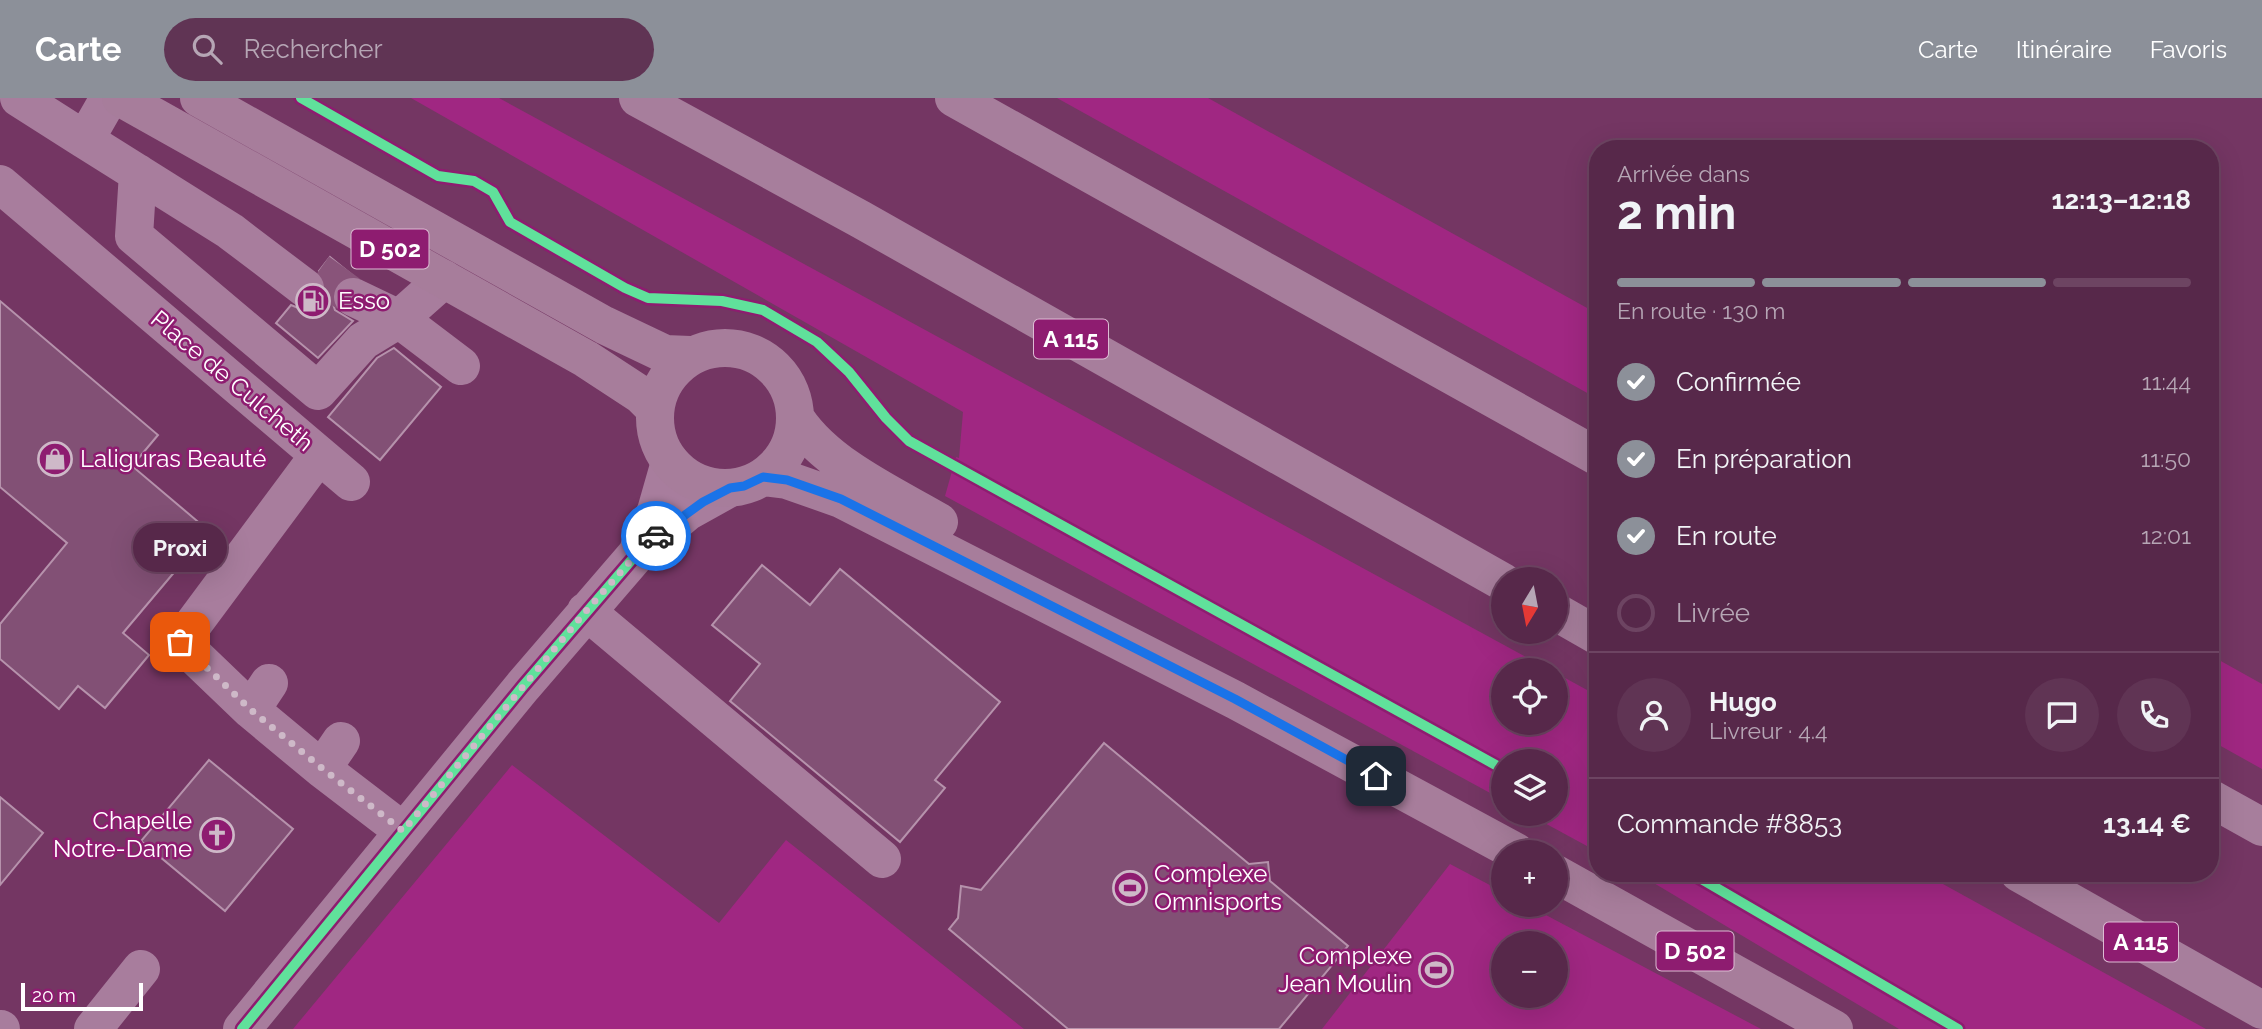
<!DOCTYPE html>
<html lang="fr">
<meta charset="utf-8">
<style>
body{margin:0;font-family:Raleway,sans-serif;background:#603454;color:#f1f3f6;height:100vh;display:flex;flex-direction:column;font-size:26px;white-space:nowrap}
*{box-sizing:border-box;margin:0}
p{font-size:23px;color:#b6a6b5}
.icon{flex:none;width:38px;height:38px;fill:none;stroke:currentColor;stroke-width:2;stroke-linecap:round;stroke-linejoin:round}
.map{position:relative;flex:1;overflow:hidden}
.drawer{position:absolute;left:1589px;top:42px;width:630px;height:742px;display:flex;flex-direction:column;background:#57284a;border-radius:28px;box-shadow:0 7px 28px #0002,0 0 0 2px #6d4462}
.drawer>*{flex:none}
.needle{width:46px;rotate:190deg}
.buttons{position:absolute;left:1491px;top:469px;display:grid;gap:14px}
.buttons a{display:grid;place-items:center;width:77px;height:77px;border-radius:50%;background:#57284a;box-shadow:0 7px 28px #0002,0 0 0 2px #6d4462;font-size:35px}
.scale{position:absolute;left:21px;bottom:18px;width:122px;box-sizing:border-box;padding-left:7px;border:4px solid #fff;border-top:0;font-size:19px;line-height:24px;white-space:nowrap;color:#fff;-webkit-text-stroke:5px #8e1c70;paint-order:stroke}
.pin{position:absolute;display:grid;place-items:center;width:60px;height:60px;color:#fff;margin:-30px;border-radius:14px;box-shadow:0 4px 10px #0006}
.courier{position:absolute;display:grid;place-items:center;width:70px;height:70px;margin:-35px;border:5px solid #1a73e8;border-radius:50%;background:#fff;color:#222;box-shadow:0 2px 9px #0007}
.bubble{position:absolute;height:49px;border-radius:24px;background:#57284a;box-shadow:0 7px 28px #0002,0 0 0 2px #6d4462;font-size:23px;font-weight:700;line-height:49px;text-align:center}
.overview em{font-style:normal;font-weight:700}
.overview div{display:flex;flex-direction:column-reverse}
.overview{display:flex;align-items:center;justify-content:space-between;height:119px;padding:0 28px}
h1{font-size:46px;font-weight:700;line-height:52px}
.bar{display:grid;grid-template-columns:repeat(4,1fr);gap:10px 7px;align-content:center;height:84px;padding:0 28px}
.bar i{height:9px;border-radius:5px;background:#6d4462}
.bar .current{background:#8c9099}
.bar p{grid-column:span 4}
.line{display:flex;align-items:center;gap:18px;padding:0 28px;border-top:2px solid #6d4462}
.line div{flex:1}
.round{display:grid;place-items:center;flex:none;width:74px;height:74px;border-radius:37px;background:#603454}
ol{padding:0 28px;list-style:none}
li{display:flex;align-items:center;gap:21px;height:77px}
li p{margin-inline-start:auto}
li .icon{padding:7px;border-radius:50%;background:#8c9099;color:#fff;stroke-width:4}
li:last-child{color:#b6a6b5}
li i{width:38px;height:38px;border:4px solid #6d4462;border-radius:50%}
header{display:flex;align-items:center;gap:42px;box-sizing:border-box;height:98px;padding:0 35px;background:#8c9099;color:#fff}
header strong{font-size:33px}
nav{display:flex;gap:38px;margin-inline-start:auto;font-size:24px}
.search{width:490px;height:63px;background:#603454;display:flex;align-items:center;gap:18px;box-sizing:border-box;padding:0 24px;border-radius:38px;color:#b6a6b5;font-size:26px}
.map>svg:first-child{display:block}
.green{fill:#a02782;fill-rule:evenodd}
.building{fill:#825075;stroke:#b692ac;stroke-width:2}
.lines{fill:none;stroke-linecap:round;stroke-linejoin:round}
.minor-tunnel{stroke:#89547a;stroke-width:38;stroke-dasharray:38 19;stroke-linecap:butt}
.minor{stroke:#a87d9d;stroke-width:38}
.major{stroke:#a77d9b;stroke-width:38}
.highway{stroke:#a77e9c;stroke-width:38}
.cycleway-casing{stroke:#8e1c70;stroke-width:15}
.cycleway{stroke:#60e19b;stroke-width:10}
.done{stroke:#ceb9c8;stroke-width:7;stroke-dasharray:0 12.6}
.route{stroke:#1a73e8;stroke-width:9}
.labels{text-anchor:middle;stroke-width:5;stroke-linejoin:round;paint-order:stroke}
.shield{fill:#8e1c70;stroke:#ddbbd4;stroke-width:2}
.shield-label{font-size:23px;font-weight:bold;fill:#fff}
.poi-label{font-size:24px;fill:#fff;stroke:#8e1c70;text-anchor:start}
.street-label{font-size:24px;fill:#fff;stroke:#8e1c70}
</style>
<header>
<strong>Carte</strong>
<div class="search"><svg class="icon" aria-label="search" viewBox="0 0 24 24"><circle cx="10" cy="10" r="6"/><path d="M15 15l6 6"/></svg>Rechercher</div>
<nav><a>Carte</a><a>Itinéraire</a><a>Favoris</a></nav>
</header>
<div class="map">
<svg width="2262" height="931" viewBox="0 0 2262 931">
<rect width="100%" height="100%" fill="#743663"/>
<!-- green -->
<path class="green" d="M411 0H499L1550 572H1503V625H1556V575L1598 598V754L1528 716H1556V663H1503V702L945 398 956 359 959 360 963 314Z
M1057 0H1208L1598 216V301Z
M2210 557 2262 586V671L2210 642Z
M512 667 719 825 786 742 1024 931H293Z
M1450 766 1503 794V807H1527L1761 931H1322ZM1503 845H1556V898H1503Z
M1637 775H1923L2206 931H1899Z"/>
<!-- building -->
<path class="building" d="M330 159 352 177 340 181 334 189 331 200 335 212 353 223 318 260 276 225 291 207 303 212 314 210 322 204 327 192 325 182 319 173Z
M0 203 158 337 132 368 209 433 123 535 149 557 105 610 78 588 59 611 0 561V526L67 445 0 389Z
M394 250 441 289 380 362 328 319 377 260Z
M762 467 810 507 840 471 1000 604 935 682 945 690 900 744 730 603 760 566 712 527Z
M1104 645 1249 766 1268 764 1270 783 1348 848 1279 931H1068L949 831 958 820 961 788 981 792Z
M209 662 293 731 225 813 141 743Z
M0 699 43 735 0 787Z"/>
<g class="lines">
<!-- minor-tunnel -->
<path class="minor-tunnel" d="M318 174 353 199"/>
<!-- minor -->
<path class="minor" d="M19 0 85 42
M109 0 85 42 230 133 305 190
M138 75 134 138 318 293 363 243 399 221 444 181
M0 86 351 384
M353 199 399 221 461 268
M319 357 180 544 251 612 322 671 403 733
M639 450 656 413 670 364
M586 513 882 761
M251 612 269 585
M322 671 341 643
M0 931H1
M93 931 141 871
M242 931 523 588 635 458 687 414 730 390"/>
<!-- major -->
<path class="major" d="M121 0 586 261 641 297 654 310
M199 0 604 227 665 256 690 257
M655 320a70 70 0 1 1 140 0a70 70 0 1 1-140 0Z
M797 322C828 368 893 397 939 424
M763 379 787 382 841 401 1235 602 1516 754
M1556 776 1834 931"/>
<!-- highway -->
<path class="highway" d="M638 0 860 121 1503 484
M954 0 1598 359
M1556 514 1598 538
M2210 700 2262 729
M2019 775 2262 912"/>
<!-- cycleway casing -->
<g class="cycleway-casing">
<path id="cycleway" d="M301 0 438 78 474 83 493 94 510 124 625 190 648 200 722 203 763 212 817 244 849 274 886 320 909 343 1503 671
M1691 775 1958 931
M242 931 523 588 635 458"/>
</g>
<!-- cycleway -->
<use href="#cycleway" class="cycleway"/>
</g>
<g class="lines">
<!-- done -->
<path class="done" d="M180 544 251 612 323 671 403 733 586 513 635 458 656 438"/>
<!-- route -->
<path class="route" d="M656 438 703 404 730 390 744 388 763 379 787 382 841 401 1235 601 1376 678"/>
</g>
<!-- icons -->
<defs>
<g id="fuel-ring" transform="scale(1.75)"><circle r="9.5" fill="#8e1c70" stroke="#ceb9c8" stroke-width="1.5"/><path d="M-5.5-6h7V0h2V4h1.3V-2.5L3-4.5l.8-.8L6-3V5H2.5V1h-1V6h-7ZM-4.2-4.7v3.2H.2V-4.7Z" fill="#ceb9c8"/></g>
<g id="shop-ring" transform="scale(1.75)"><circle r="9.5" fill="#8e1c70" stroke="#ceb9c8" stroke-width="1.5"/><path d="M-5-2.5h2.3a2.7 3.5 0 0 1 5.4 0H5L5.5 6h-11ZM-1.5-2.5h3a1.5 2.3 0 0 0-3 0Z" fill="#ceb9c8"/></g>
<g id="church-ring" transform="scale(1.75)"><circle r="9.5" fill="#8e1c70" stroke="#ceb9c8" stroke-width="1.5"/><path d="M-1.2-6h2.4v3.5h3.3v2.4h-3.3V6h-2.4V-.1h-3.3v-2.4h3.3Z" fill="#ceb9c8"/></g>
<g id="stadium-ring" transform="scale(1.75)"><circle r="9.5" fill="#8e1c70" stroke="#ceb9c8" stroke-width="1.5"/><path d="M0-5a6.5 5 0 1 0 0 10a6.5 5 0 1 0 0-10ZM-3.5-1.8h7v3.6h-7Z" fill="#ceb9c8"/></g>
</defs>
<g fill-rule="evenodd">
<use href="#fuel-ring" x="313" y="203"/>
<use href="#shop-ring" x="55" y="361"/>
<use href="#church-ring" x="217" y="737"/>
<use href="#stadium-ring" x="1130" y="790"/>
<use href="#stadium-ring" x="1436" y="872"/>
</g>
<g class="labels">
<!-- shield labels -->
<g class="shield">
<rect x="351.5" y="131.5" width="77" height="39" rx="5"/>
<rect x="1034" y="221.5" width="74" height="39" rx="5"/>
<rect x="2104" y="824.5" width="74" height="39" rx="5"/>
<rect x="1656.5" y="833.5" width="77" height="39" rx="5"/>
</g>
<g class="shield-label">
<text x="390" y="159">D 502</text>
<text x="1071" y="249">A 115</text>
<text x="2141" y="852">A 115</text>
<text x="1695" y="861">D 502</text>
</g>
<!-- poi labels -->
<g class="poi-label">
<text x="338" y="211">Esso</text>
<text x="80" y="369">Laliguras Beauté</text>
<text x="192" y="731" text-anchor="end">Chapelle<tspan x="192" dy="28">Notre-Dame</tspan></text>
<text x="1154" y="784">Complexe<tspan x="1154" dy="28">Omnisports</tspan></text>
<text x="1412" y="866" text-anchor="end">Complexe<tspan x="1412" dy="28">Jean Moulin</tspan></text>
</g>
<!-- street labels -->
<g class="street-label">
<text transform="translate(232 283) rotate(40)" y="8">Place de Culcheth</text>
</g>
</g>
</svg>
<div class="buttons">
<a><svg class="needle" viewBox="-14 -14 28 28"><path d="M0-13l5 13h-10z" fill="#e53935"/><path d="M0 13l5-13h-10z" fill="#b6a6b5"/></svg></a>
<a><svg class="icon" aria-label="locate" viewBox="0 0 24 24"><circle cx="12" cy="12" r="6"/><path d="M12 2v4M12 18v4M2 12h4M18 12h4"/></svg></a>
<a><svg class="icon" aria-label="layers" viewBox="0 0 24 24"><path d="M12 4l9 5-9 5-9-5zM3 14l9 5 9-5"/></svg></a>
<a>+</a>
<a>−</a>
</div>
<div class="scale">20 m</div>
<div class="pin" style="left:180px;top:544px;background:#ea580c"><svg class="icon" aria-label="bag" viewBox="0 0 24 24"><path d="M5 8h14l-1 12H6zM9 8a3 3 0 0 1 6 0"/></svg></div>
<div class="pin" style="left:1376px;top:678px;background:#1f2937"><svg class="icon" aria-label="home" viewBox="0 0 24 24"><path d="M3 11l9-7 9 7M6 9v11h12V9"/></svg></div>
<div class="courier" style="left:656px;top:438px"><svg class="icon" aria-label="car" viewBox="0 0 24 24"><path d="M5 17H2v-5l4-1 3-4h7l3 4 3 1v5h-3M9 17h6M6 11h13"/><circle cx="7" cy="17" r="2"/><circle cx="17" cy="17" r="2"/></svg></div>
<div class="bubble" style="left:133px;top:425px;width:94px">Proxi</div>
<section class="drawer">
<div class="overview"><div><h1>2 min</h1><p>Arrivée dans</p></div><em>12:13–12:18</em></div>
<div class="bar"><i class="current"></i><i class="current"></i><i class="current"></i><i></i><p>En route · 130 m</p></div>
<ol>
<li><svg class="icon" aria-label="check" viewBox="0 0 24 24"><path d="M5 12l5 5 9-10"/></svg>Confirmée<p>11:44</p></li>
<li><svg class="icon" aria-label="check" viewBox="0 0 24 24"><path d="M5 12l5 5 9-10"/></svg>En préparation<p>11:50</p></li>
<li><svg class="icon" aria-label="check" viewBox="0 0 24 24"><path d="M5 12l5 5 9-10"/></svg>En route<p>12:01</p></li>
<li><i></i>Livrée</li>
</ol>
<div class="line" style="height:126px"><a class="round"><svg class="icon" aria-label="person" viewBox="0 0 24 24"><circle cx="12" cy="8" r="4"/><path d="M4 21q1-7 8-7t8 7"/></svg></a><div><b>Hugo</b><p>Livreur · 4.4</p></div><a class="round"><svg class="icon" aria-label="chat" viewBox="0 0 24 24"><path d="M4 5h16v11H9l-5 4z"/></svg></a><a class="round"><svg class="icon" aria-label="phone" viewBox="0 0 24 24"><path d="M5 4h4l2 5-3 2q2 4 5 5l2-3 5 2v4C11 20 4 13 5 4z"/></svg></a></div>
<div class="line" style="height:91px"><div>Commande #8853</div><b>13.14 €</b></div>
</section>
</div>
